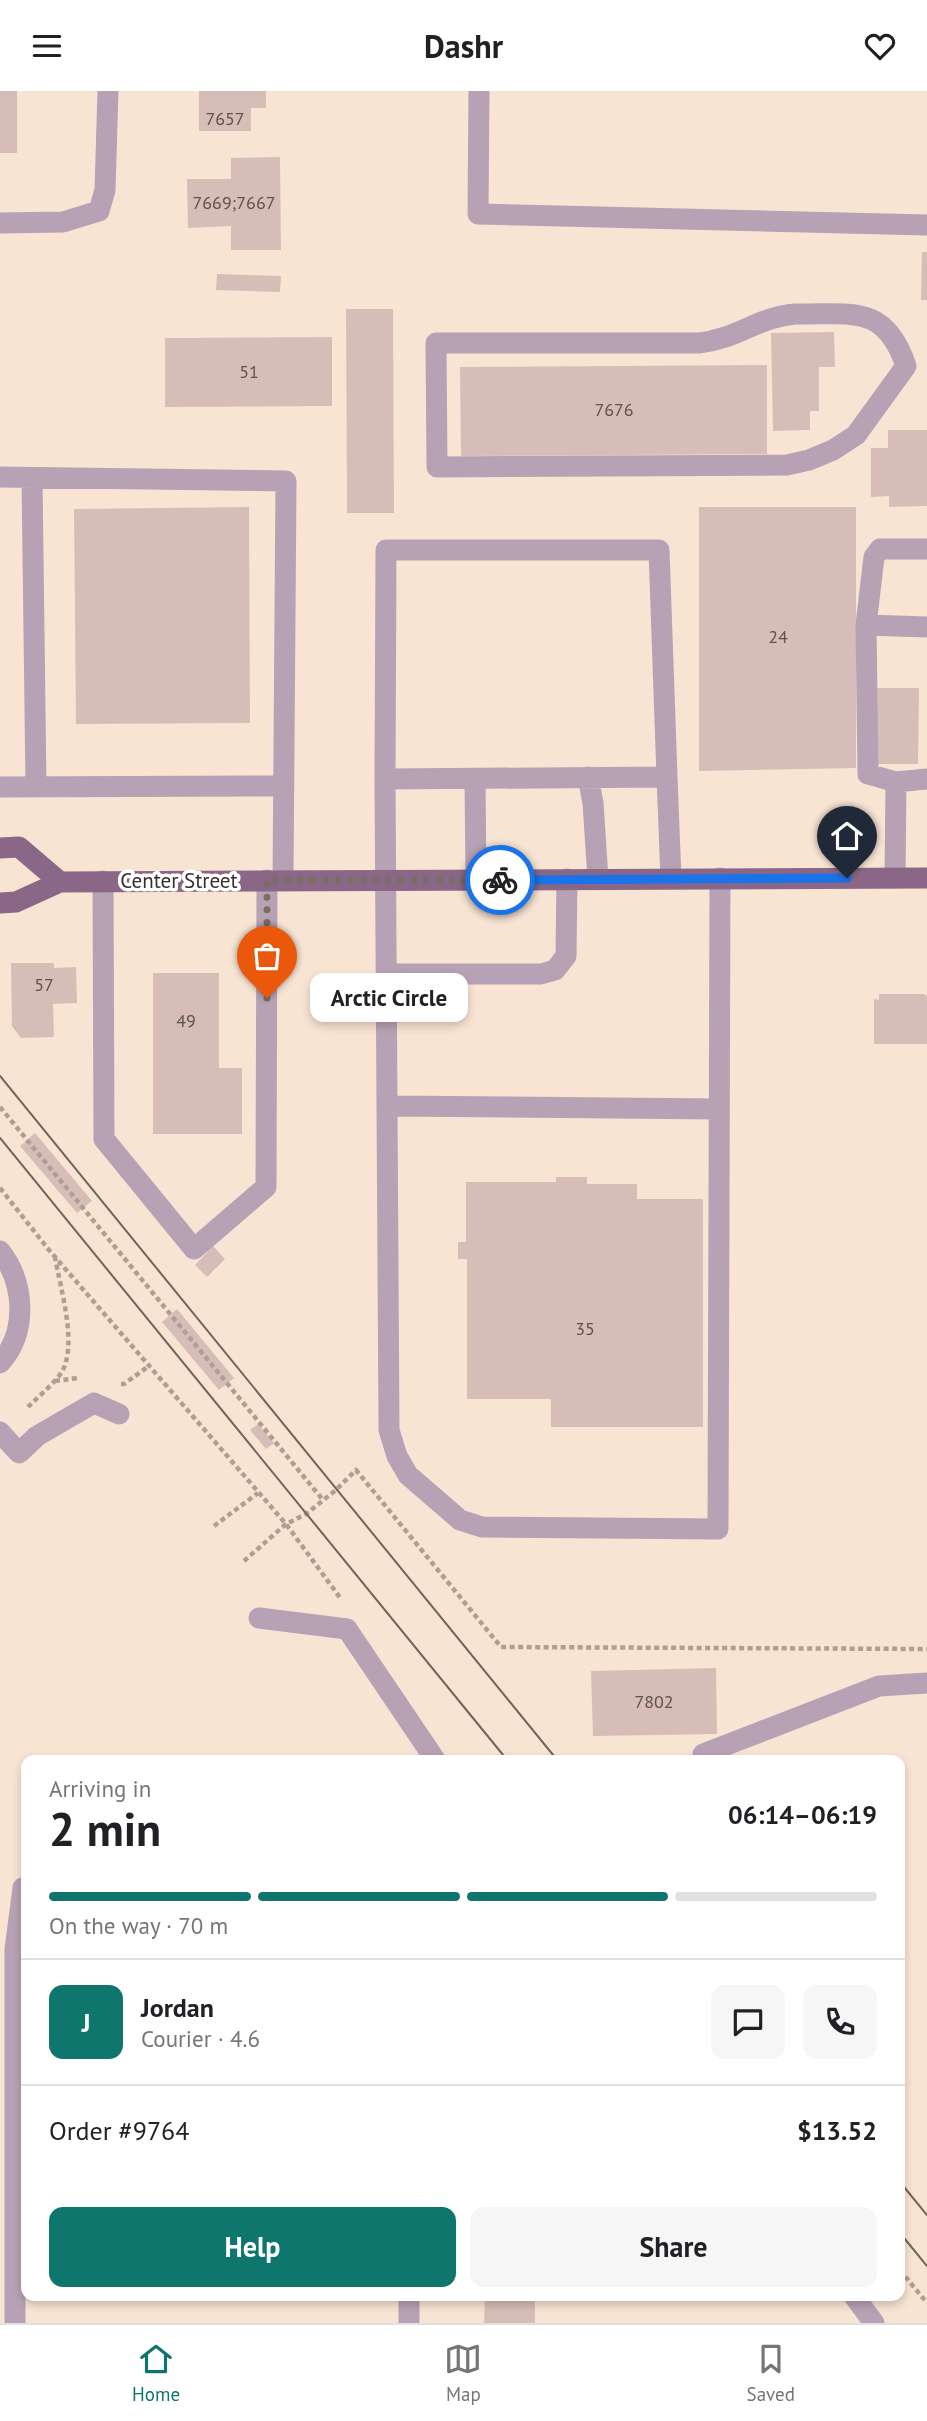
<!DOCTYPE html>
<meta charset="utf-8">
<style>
body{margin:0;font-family:"PT Sans",sans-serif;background:#f6f6f6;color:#202124;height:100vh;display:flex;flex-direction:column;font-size:26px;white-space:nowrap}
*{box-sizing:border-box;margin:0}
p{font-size:23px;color:#757577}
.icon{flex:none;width:38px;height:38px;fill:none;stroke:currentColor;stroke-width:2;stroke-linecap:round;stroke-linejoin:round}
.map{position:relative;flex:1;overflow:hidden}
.panel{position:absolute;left:21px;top:1664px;width:884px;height:546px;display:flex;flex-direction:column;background:#fff;border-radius:14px;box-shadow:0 4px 10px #0003}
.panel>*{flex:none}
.pin{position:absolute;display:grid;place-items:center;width:60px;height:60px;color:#fff;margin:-72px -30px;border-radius:50% 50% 50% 0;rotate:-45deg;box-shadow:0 0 7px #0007}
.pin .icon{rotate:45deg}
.courier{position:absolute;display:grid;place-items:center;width:70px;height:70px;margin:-35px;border:5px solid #1a73e8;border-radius:50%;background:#fff;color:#222;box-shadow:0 2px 9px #0007}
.bubble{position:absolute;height:49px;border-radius:14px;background:#fff;box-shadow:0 4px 10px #0003;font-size:23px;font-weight:600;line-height:49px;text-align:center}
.summary em{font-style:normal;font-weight:600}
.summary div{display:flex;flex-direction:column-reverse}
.summary{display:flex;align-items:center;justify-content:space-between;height:119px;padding:0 28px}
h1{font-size:46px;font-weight:600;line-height:52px}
.bar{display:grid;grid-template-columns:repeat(4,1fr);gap:10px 7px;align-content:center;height:84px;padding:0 28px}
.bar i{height:9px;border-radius:5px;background:#e0e0e0}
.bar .on{background:#0f766e}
.bar p{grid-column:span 4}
.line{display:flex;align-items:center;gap:18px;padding:0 28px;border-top:2px solid #e0e0e0}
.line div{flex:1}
.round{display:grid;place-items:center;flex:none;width:74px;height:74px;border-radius:14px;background:#f6f6f6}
.cta{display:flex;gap:14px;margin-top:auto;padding:14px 28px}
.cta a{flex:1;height:80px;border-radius:14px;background:#0f766e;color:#fff;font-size:28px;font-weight:600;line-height:80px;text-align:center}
.cta a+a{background:#f6f6f6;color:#202124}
header{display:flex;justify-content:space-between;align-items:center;height:91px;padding:0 28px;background:#fff;font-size:32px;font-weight:600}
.tabs{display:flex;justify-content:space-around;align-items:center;height:98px;border-top:2px solid #e0e0e0;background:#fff;font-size:19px;color:#757577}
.tabs a{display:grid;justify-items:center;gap:4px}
.tabs .on{color:#0f766e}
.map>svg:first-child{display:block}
.building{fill:#d7bdb8}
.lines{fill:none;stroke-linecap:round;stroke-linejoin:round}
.path{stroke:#af9f93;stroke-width:4.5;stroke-dasharray:5 3.5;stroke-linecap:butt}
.minor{stroke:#b6a2b4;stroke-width:21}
.major{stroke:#8a6787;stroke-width:21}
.tram{stroke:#70655c;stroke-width:2}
.done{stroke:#796e64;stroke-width:7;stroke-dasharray:0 12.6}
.route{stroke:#1a73e8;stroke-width:9}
.labels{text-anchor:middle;stroke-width:7;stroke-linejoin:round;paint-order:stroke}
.number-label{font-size:18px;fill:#5e524c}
.street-label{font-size:21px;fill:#352e28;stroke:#fff}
</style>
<header><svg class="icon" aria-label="menu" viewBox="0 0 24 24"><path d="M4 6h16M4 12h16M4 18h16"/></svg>Dashr<svg class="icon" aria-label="heart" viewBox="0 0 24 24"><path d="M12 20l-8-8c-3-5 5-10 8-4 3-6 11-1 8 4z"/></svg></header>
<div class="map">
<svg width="927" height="2232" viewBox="0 0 927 2232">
<rect width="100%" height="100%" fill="#f8e4d3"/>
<!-- building -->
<path class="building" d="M0 0H17V62H0Z
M199 0H266V17H251V40H199Z
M280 66 281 159H231V135L188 137 187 88H231V67Z
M922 161H927V209H921Z
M217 183 281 185 280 201 216 199Z
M346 218H393L394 422H347Z
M834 241 835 276H819V320H810V339L773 340 771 242Z
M332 246V315L165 316V247Z
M767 274V363L461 365 460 276Z
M888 339H927V415L889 416V405L871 406V357H888Z
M249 416 250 632 76 633 74 418Z
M699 416H856V677L699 680Z
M877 597H919L918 673H876Z
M11 872H54V877L76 876 77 912 53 913 54 946 21 947 12 935Z
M153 882H219V977H242V1043H153Z
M879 903H924L927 905V953H874V908L879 909Z
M35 1042 92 1110 77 1122 20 1055Z
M556 1086H587V1093H637V1108H703V1336H551V1308H467V1168H458V1151H466V1091H556Z
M213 1155 225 1168 207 1186 195 1174Z
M177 1218 234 1287 219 1299 162 1231Z
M258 1333 274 1352 266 1358 250 1339Z
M716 1577 717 1643 593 1645 591 1580Z
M485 2205H535V2232H484Z"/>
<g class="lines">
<!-- path -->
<path class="path" d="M0 1016 323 1409
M0 1097 49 1159 286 1433 341 1508
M55 1290 78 1287
M121 1293H124L149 1275
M28 1316C38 1306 50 1296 59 1285 80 1259 60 1197 55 1166
M214 1435 258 1402
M244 1470 286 1433 306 1423 336 1399 356 1379 501 1556 927 1558
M900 2179 927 2212"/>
<!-- minor -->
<path class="minor" d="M479 0 478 123 927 134
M0 132 63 131 99 120 105 99 108 0
M795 223C851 224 885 212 906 275L856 344 833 359 809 369 787 374 437 376 436 252H699C737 248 758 226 795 223Z
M0 386 286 390 283 789
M32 387 36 696
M927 458H880L874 466 866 534 927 536
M866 534 868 683 896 691 927 688
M588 686 593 712 598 788
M385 688 386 459H659L667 686
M475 688 476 789
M0 696 284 695
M895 787 896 691
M671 788 667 686 385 688 389 1339 397 1365 408 1384 460 1429 482 1436 718 1438 720 787
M103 790 104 1048 194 1158 266 1096 267 789
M386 883H541L555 879 566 865 567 788
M388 1015 719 1018
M0 1160C25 1192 28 1241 0 1272
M0 1341 19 1362 37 1345 94 1312 119 1323
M259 1527 347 1538 436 1670
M703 1663 879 1595 927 1592
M854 2205 874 2232
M15 2232V1858L23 1797 26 1796
M409 2232V2205"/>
<!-- major -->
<path class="major" d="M0 757 19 756 60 791
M0 812 16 811 60 791 927 787"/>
<!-- tram -->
<path class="tram" d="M0 985 558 1670
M0 1047 508 1670
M900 2091 927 2124
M900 2142 927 2175"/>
</g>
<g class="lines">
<!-- done -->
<path class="done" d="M267 907V789H500"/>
<!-- route -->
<path class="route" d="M500 789 847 787"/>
</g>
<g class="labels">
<!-- number labels -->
<g class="number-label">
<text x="225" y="34">7657</text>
<text x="234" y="118">7669;7667</text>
<text x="249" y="287">51</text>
<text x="614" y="325">7676</text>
<text x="778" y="552">24</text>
<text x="44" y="900">57</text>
<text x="186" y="936">49</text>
<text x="585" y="1244">35</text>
<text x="654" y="1617">7802</text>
</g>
<!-- street labels -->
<g class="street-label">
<text x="179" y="797">Center Street</text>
</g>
</g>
</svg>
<div class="pin" style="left:267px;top:907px;background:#ea580c"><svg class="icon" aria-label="bag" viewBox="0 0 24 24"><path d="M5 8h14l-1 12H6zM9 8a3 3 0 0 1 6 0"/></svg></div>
<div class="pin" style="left:847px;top:787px;background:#1f2937"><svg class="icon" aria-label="home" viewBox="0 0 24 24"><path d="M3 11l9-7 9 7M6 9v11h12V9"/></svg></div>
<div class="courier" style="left:500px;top:789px"><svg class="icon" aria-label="bike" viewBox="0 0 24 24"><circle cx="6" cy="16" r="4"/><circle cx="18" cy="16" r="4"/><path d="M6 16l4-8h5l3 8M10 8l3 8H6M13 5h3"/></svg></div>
<div class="bubble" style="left:310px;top:882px;width:158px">Arctic Circle</div>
<section class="panel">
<div class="summary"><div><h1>2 min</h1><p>Arriving in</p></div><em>06:14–06:19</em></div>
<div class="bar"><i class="on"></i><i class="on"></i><i class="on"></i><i></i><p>On the way · 70 m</p></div>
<div class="line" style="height:126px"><b class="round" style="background:#0f766e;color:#fff">J</b><div><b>Jordan</b><p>Courier · 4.6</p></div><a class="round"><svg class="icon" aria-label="chat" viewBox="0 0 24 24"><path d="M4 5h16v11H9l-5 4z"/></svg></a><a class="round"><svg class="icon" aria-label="phone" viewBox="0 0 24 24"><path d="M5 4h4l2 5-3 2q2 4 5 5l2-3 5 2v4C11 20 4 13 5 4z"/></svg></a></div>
<div class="line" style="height:91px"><div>Order #9764</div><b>$13.52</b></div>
<div class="cta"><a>Help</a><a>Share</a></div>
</section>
</div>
<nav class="tabs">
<a class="on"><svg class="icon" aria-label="home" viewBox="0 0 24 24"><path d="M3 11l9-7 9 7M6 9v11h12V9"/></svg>Home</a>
<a><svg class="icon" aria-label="map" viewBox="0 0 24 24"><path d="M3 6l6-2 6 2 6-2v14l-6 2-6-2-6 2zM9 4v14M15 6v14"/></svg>Map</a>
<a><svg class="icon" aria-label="saved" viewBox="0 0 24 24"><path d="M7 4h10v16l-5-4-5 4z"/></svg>Saved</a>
</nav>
